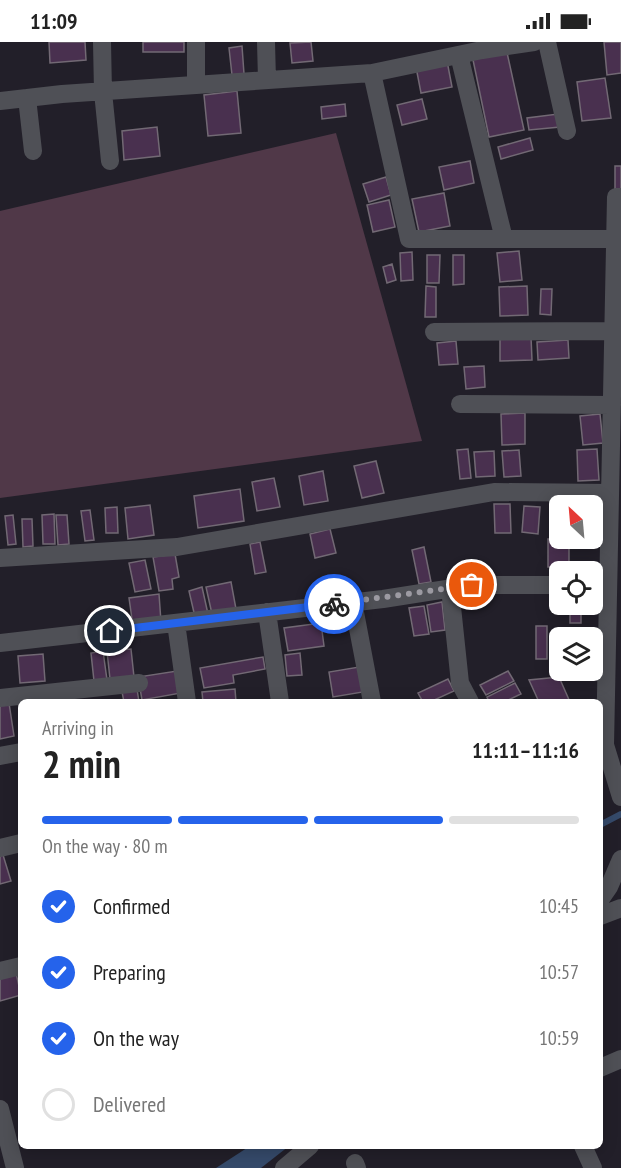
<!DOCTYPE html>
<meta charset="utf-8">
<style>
body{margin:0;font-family:"PT Sans Narrow",sans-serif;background:#f6f6f6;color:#222;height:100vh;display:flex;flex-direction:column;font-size:22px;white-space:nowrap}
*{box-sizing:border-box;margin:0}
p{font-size:20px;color:#767676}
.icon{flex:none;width:33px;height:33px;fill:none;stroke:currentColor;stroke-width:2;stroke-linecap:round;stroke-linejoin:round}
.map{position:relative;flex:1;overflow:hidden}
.panel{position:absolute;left:18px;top:657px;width:585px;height:450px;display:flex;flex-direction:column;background:#fff;border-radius:9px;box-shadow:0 3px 15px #0003}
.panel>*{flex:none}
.needle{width:39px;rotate:334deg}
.buttons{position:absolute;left:549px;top:453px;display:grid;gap:12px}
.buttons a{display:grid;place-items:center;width:54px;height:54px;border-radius:9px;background:#fff;box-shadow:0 3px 15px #0003;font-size:30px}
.pin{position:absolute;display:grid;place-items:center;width:51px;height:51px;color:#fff;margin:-26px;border:3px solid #fff;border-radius:50%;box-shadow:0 2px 6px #0007}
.courier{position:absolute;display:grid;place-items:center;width:60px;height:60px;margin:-30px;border:4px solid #2563eb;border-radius:50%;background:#fff;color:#222;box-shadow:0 2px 8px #0007}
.headline em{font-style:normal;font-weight:700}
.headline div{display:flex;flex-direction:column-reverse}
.headline{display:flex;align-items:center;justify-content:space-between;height:102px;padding:0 24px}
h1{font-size:39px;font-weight:700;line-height:45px}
.bar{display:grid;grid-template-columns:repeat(4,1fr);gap:9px 6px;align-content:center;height:72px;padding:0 24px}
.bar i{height:8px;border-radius:4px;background:#e0e0e0}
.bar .current{background:#2563eb}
.bar p{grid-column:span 4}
ol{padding:0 24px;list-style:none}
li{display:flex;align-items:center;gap:18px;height:66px}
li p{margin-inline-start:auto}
li .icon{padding:6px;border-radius:50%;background:#2563eb;color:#fff;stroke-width:4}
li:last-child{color:#767676}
li i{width:33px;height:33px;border:3px solid #e0e0e0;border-radius:50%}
.status{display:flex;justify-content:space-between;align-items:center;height:42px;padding:0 30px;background:#fff;direction:ltr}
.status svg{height:16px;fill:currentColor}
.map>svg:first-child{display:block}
.green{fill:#503848}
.water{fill:#354a6a}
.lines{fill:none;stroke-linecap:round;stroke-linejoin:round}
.stream{stroke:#354a6a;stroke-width:6}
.building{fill:#49304f;stroke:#726974;stroke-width:1.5}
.street{stroke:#4f5056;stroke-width:18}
.done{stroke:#9c9aa2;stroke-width:6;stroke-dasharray:0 10.8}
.route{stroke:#2563eb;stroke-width:8}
</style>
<div class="status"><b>11:09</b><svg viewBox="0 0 49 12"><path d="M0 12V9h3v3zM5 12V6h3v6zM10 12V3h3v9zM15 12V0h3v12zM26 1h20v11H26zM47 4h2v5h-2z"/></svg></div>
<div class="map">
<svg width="621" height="1126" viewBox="0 0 621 1126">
<rect width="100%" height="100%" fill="#221f29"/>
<!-- green -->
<path class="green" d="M336 91 422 399 0 456V169Z"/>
<!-- water -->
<path class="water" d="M250 1104H289L261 1126H216Z"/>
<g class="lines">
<!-- stream -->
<path class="stream" d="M600 783 621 772"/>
</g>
<!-- building -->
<path class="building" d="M49 0H85L86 18 50 21Z
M143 0H184V10H143Z
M311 0 313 19 292 21 290 1Z
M604 0H621V31L607 33Z
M242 4 244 32 232 33 229 6Z
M506 6 524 88 489 95 472 13Z
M447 19 452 45 421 51 416 25Z
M605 36 611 76 582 79 577 40Z
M237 49 241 91 208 94 204 53Z
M422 57 427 77 402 83 397 63Z
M345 62 346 74 322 77 321 65Z
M558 72 560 85 529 88 527 76Z
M157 85 160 114 124 118 122 89Z
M530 96 533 108 501 117 498 105Z
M470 119 474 141 444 148 439 125Z
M615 124H621V151H615Z
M386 135 391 153 369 160 363 142Z
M444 151 450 184 419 190 412 157Z
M389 158 395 185 373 190 367 163Z
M519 209 522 238 500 240 497 211Z
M412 210 413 238 401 239 400 211Z
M427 213H440L439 241H427Z
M453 213H464V242L453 243Z
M392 222 396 238 387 241 383 225Z
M426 244 436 245V275H425Z
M527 244 528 273 500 274 499 245Z
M541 247H552L551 273 540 272Z
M531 295 532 318 500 319V296Z
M568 298 569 316 538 318 537 300Z
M456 299 458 322 439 323 437 301Z
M484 324 485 345 466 347 464 325Z
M525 371V402L502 403 501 372Z
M600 372 603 401 583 403 580 374Z
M468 407 471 436 460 437 457 408Z
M597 407 599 438 578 439 577 408Z
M519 408 521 434 504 435 502 409Z
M494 409 495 434 476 435 474 410Z
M376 419 384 451 362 456 354 424Z
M323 429 328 459 304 463 299 434Z
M274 436 280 465 257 469 252 440Z
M240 447 244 479 198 486 194 454Z
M494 462H510L511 491H495Z
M150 463 154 493 128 497 125 466Z
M524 464 540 465 538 492 522 490Z
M117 465 118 491H106L105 466Z
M90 468 94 498 85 499 81 469Z
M54 472 55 502H43L42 473Z
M13 473 16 502 8 503 5 474Z
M56 473H67L69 502 58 503Z
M22 477H32L33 504 23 505Z
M330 487 336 511 315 516 310 492Z
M548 497H569V524L548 525Z
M260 500 266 530 255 532 250 502Z
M424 505 431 540 419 542 412 508Z
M175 512 179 535 172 537 173 547 159 549 153 515Z
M145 518 151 547 135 550 129 521Z
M231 540 236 567 212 572 206 545Z
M202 545 208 572 195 575 189 549Z
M159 552 161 580 133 584 129 556Z
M442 560 445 588 431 590 427 563Z
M570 562H581V581H570Z
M424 564 429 592 414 594 409 566Z
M321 581 324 604 288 609 284 586Z
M536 584H547V617H536Z
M131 607 134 635 110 637 107 609Z
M103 609 107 638 94 639 91 611Z
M300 611 302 633 287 634 285 613Z
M43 612 45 639 20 641 18 614Z
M263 615 265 627 233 633 234 641 204 646 200 626Z
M359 625 363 650 333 655 329 630Z
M177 629 181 651 142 658 138 635Z
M508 629 514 639 486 653 480 643Z
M559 635 570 660H539L529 638Z
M448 637 454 649 430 660H423L418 651Z
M515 641 521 652 504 660H489L487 655Z
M137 647 139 660H124L122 650Z
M235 647 236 660H203L202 650Z
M9 661 14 694 0 697V662Z
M3 813 11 839 0 842V814Z
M16 931 21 953 0 959V936Z"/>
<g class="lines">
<!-- street -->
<path class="street" d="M102 0 103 50 110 119
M266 0 267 38
M547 0 567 89
M459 13 504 197
M372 31 409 197H615
M196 43V0
M27 56 33 109
M0 59 62 52 372 31 482 8 534 0
M621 155H616L605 703 621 755
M434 290 613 289
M460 362 612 363
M0 516 177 505 494 450 610 451
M450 546 460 641 470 660
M353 560 372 660
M267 570 280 660
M176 581 187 660
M0 601 383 557 472 543H560
M0 656 139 641
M0 714 21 710
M0 806 21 801
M600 858 609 845 621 817
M600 874 621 866
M0 929 21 924
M600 1026 621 1017
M0 1067 15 1126
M583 1104 593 1126
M355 1121 357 1126
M284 1126 310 1104"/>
</g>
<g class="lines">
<!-- done -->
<path class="done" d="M334 562 472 543"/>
<!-- route -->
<path class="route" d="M110 589 334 562"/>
</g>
</svg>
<div class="buttons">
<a><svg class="needle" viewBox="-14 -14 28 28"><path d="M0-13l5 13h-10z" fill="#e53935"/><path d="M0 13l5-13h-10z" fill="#767676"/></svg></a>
<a><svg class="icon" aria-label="locate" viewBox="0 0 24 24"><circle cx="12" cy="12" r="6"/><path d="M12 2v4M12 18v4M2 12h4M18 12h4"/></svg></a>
<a><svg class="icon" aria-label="layers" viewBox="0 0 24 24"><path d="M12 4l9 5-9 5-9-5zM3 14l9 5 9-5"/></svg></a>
</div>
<div class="pin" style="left:472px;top:543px;background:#ea580c"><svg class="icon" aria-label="bag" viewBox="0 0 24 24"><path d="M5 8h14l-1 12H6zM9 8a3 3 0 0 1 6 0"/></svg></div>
<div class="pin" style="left:110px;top:589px;background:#1f2937"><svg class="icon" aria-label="home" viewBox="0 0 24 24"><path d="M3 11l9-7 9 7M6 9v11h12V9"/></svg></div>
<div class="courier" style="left:334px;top:562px"><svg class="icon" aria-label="bike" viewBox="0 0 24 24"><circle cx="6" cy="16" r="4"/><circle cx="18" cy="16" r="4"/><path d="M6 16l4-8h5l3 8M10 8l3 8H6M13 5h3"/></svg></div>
<section class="panel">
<div class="headline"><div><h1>2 min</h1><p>Arriving in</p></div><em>11:11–11:16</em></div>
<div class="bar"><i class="current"></i><i class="current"></i><i class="current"></i><i></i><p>On the way · 80 m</p></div>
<ol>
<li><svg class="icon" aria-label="check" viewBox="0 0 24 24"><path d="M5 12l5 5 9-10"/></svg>Confirmed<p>10:45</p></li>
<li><svg class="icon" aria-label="check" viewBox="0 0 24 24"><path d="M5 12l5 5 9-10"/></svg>Preparing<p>10:57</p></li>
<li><svg class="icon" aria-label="check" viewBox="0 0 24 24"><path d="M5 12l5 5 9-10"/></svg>On the way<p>10:59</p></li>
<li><i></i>Delivered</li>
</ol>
</section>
</div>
